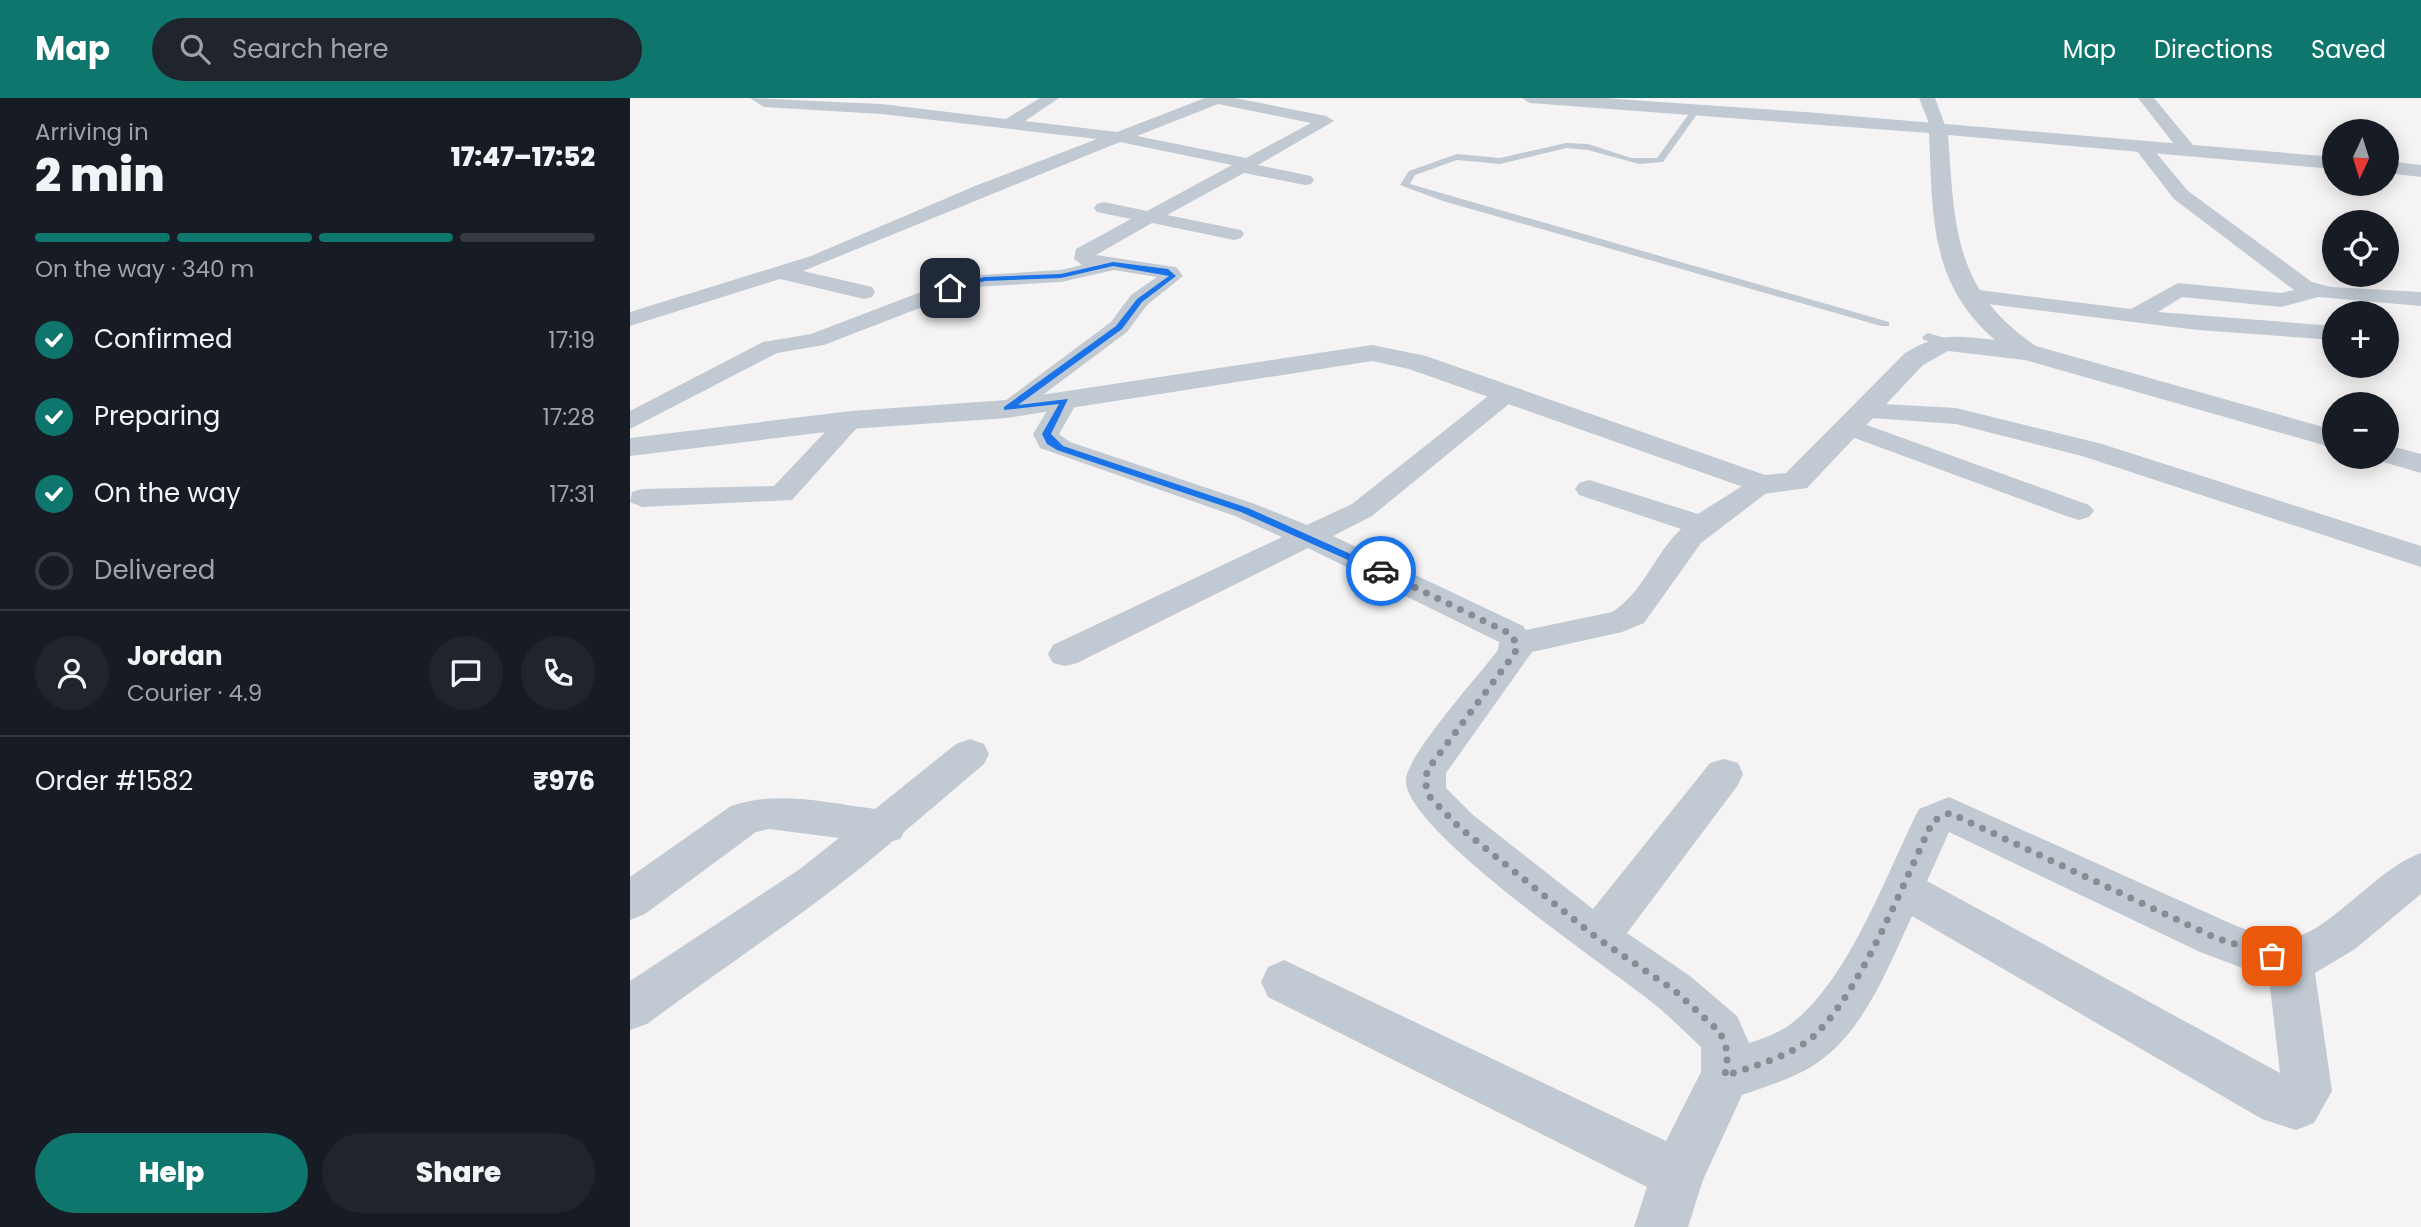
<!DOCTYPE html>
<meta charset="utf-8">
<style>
body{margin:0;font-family:Poppins,sans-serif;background:#20242c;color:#f1f3f6;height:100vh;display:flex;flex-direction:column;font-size:26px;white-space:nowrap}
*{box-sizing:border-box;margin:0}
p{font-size:23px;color:#9ea1a6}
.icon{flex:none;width:38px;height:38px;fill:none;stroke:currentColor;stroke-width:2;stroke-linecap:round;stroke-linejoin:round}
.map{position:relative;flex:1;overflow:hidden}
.details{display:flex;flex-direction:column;background:#171b24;width:630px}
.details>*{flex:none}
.needle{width:46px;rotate:184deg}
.buttons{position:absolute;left:1692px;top:21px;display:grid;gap:14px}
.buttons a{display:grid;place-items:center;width:77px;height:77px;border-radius:50%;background:#171b24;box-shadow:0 4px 18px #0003;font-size:35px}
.pin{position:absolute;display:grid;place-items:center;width:60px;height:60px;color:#fff;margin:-30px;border-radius:14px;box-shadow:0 4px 10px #0006}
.courier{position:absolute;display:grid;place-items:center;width:70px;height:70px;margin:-35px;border:5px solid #1a73e8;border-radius:50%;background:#fff;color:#222;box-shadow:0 2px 9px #0007}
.summary em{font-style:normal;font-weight:800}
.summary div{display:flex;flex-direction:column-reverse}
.summary{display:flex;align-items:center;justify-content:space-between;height:119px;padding:0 35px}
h1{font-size:46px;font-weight:800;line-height:52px}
.bar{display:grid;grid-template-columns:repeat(4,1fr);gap:10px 7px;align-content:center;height:84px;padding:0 35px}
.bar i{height:9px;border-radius:5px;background:#363941}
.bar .on{background:#0f766e}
.bar p{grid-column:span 4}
.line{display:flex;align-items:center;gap:18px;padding:0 35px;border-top:2px solid #363941}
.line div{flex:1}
.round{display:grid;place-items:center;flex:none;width:74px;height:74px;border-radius:37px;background:#20242c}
ol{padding:0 35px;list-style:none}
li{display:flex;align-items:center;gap:21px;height:77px}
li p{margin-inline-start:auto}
li .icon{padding:7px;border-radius:50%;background:#0f766e;color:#fff;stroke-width:4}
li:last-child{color:#9ea1a6}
li i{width:38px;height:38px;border:4px solid #363941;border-radius:50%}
.primary-button{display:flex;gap:14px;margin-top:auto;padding:14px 35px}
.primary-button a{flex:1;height:80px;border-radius:42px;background:#0f766e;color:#fff;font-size:28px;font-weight:800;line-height:80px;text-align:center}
.primary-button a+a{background:#20242c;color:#f1f3f6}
header{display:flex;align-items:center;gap:42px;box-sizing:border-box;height:98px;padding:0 35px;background:#0f766e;color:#fff}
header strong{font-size:33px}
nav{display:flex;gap:38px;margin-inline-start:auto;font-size:24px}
.search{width:490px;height:63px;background:#20242c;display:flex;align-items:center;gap:18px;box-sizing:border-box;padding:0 24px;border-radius:38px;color:#9ea1a6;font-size:26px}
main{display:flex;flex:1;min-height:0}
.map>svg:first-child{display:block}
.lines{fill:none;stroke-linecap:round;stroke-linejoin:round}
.service{fill:#c1cad2;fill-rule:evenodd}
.minor{fill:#c1cad2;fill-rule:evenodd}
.tertiary{fill:#c1cad2;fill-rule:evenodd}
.route{fill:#1a73e8}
.done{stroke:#868d94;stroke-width:7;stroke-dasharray:0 12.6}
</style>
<header>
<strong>Map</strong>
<div class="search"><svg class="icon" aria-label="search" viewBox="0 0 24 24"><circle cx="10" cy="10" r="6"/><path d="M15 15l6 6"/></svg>Search here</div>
<nav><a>Map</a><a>Directions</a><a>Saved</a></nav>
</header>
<main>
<section class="details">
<div class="summary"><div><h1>2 min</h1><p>Arriving in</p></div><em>17:47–17:52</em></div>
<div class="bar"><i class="on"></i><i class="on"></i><i class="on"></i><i></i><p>On the way · 340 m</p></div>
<ol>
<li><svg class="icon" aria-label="check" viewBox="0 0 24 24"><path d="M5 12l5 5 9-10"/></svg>Confirmed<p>17:19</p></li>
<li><svg class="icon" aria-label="check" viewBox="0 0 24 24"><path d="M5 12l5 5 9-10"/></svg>Preparing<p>17:28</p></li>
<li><svg class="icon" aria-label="check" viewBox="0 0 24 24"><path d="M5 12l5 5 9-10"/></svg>On the way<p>17:31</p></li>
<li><i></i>Delivered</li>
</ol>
<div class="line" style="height:126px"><a class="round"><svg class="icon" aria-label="person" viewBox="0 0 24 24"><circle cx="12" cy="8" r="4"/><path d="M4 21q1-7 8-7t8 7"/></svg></a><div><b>Jordan</b><p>Courier · 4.9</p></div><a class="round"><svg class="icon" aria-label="chat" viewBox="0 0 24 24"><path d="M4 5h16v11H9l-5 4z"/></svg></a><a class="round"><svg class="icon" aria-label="phone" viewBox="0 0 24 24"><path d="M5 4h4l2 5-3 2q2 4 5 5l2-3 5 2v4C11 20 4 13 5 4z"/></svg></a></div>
<div class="line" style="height:91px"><div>Order #1582</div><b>₹976</b></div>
<div class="primary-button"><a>Help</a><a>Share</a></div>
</section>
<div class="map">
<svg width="1791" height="1129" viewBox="0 0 1791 1129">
<rect width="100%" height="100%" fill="#f5f3f3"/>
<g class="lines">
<!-- service -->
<path class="service" d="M1063 10 1070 12 1033 64 1009 66 958 52 936 50 870 66 827 62 785 77 780 86 1259 224V228H1251L813 103 770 87 779 73 827 56 870 60 936 45 958 46 1001 60H1027Z
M1298 235 1322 242 1324 245 1318 249 1294 242 1292 239Z"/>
<!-- minor -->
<path class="minor" d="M120 0 251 6 376 21 410 0H429L395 23 487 34 575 0H605L696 18 704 23 628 67 681 78 684 82 681 86 675 87 614 75 537 117 611 132 614 136 611 140 604 142 522 125 466 157 538 168 546 169 553 178 517 207 497 234 386 317H368L364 311 481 224 501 197 527 179 484 172 431 184 344 189 194 247 147 255 0 331V313L133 244 181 236 333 178 431 172 452 167 444 161 446 151 501 121 467 114 464 110 467 106 474 104 517 113 602 67 490 44 173 173 242 189 245 194 242 199 234 201 150 181 0 228V214L181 158 345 88 467 41 251 16 134 9ZM588 6 681 25 616 60 507 38Z
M1289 0H1305L1316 30 1314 33H1302Z
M1508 0H1524L1563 47 1565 51 1563 55H1551Z
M1511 43 1517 44 1558 93 1682 184 1701 189 1791 194V208L1688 199 1651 209 1552 199 1528 214 1704 228V242L1568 232 1333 203 1330 198 1341 191 1501 211 1548 185 1651 195 1664 192 1544 101 1503 48Z
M876 288 885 291 889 296 885 301 742 418 703 438 893 528 896 532 982 514C1013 495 1025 455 1051 431L949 397 945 391 949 385 959 382 969 385 1068 416 1123 381 1133 378 1143 381 1147 387 1071 445 1014 525 992 534 902 554 816 675V690L843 717 963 811 1080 665 1094 661 1108 665 1113 676 1108 687 997 835 1060 878 1107 918 1119 945C1134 940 1149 935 1162 925 1219 882 1257 774 1289 711L1319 699 1602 826C1620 833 1640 842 1660 840 1698 836 1747 770 1791 755V796L1725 851 1685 875 1702 993 1684 1025 1666 1032 1632 1021 1282 818C1260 865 1237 926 1195 959 1172 978 1140 987 1112 997L1073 1082 1058 1129H1004L1017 1089 638 899 631 884 638 869 654 862 1036 1043 1071 974V949C1057 936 1043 922 1028 909 986 874 771 731 776 681 778 656 850 576 868 552L869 544 678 450 447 565 435 568 423 565 418 556 423 547 652 439 605 418 410 350 403 336 426 298H444L448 303 429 336 440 344 625 406 677 427 722 406 867 291ZM1319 734 1570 854 1639 880 1650 975 1297 783Z
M1236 305 1326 310 1472 346 1791 448V469L1452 358 1326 326 1227 319 1223 313 1227 307Z
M221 314 230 316 234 322 162 402 12 409 0 404 2 394 12 391 144 388 212 316Z
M1220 321 1459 407 1464 413 1459 419 1449 422 1439 419 1211 335 1207 329 1211 323Z
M340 641 354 646 359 656 354 666 274 734 270 741 263 743C185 810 99 865 17 926L0 932V883L170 771 209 740 139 731 126 734 15 816 0 822V779L101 708C147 692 197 705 245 711L326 646Z"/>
<!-- tertiary -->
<path class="tertiary" d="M892 0H973L1175 14 1704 59V71L1318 37C1325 128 1323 192 1406 248L1704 332V350L1395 262 1318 253 1293 267 1177 390 1133 396 779 271 742 263 377 320 221 331 0 358V340L221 313 377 302 742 247 796 258 1135 377 1156 375 1275 255C1310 234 1326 238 1365 242 1298 184 1303 116 1299 35L900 5Z
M1757 63 1791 67V79L1757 75Z
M1757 347 1791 356V375L1746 362 1744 359H1757Z"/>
</g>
<!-- route -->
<path class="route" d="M483 164 538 171 546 178 512 204 492 231 388 307 438 301 421 336 433 348 618 410 754 471V475H747L611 414 427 352 417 346 412 336 429 306 374 312V309L486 228 507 201 539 178 483 168 431 180 355 183 320 192 317 188 355 179 431 176Z"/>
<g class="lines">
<!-- done -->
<path class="done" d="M751 473 881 536 887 547 885 555 798 671 795 682 798 697 829 729 967 840 1044 892 1090 934 1098 955 1095 978C1125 967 1164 958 1187 935 1234 887 1273 785 1303 723L1320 715 1586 840 1642 858"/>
</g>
</svg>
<div class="buttons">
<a><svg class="needle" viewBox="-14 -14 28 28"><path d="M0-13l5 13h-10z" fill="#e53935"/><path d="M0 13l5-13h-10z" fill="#9ea1a6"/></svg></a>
<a><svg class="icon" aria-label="locate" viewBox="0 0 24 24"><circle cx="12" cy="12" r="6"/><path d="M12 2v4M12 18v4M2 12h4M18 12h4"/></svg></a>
<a>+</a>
<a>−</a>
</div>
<div class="pin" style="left:1642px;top:858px;background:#ea580c"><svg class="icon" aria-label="bag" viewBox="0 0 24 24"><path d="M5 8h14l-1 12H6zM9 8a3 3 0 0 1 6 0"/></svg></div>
<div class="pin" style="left:320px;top:190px;background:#1f2937"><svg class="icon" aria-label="home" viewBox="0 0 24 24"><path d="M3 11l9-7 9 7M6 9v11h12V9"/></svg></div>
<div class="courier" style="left:751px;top:473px"><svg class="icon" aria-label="car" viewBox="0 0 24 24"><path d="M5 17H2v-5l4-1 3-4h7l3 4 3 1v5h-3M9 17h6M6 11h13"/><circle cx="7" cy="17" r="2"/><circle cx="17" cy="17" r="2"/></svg></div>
</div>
</main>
